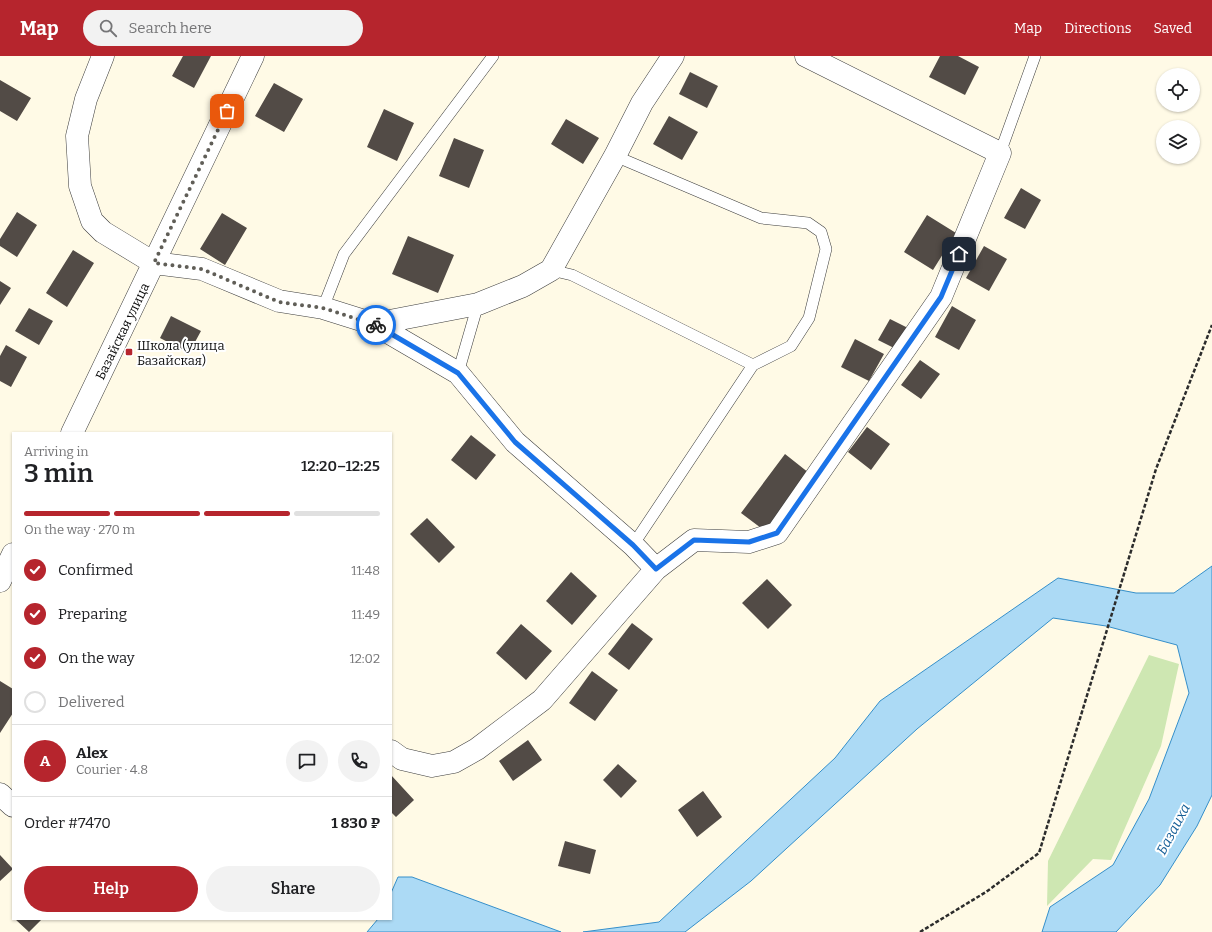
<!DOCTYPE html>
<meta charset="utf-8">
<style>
body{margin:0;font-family:Bitter,serif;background:#f2f2f2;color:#202124;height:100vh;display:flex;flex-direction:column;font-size:15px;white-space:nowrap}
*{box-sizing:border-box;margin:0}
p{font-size:13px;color:#757577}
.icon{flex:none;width:22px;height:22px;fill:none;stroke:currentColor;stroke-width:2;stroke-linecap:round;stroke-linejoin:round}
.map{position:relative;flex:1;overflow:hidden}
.side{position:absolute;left:12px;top:376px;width:380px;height:488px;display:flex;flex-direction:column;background:#fff;border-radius:0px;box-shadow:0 1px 3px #0004}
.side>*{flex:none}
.tools{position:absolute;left:1156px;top:12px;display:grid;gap:8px}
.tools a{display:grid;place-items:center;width:44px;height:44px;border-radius:50%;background:#fff;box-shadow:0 1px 3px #0004;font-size:20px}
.pin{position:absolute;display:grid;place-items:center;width:34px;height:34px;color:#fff;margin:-17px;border-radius:8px;box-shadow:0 2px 6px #0006}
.courier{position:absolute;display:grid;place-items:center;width:40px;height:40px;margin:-20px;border:3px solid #1a73e8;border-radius:50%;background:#fff;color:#222;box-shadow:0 1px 5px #0007}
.head em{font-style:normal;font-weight:600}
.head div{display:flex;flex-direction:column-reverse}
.head{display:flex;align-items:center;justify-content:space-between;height:68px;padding:0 12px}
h1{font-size:26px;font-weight:600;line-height:30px}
.bar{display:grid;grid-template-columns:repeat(4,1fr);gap:6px 4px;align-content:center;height:48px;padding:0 12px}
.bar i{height:5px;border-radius:3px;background:#e0e0e0}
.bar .on{background:#b6252d}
.bar p{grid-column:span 4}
.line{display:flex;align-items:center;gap:10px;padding:0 12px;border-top:1px solid #e0e0e0}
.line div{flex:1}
.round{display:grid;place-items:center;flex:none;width:42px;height:42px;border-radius:21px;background:#f2f2f2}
ol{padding:0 12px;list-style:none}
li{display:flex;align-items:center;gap:12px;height:44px}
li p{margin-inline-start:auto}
li .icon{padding:4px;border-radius:50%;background:#b6252d;color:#fff;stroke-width:4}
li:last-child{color:#757577}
li i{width:22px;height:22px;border:2px solid #e0e0e0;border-radius:50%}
.primary-button{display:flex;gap:8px;margin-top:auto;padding:8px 12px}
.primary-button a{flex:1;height:46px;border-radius:24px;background:#b6252d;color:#fff;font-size:16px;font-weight:600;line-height:46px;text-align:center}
.primary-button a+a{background:#f2f2f2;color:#202124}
header{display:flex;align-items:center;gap:24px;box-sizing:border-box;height:56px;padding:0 20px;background:#b6252d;color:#fff}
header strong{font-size:19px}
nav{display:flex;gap:22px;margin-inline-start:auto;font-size:14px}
.search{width:280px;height:36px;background:#f2f2f2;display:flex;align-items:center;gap:10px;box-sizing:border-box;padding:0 14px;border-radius:22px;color:#757577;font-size:15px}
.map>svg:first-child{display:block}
.green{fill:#cee7b2}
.water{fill:#acdaf5;stroke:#358fca}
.building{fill:#524b46}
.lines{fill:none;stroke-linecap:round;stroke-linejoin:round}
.service-casing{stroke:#3d3d3d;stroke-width:12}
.minor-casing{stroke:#3d3d3d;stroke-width:23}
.path{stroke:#2c2c2c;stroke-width:2.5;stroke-dasharray:4 2;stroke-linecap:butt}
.service{stroke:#fff;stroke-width:11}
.minor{stroke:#fff;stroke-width:22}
.done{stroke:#605e57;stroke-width:4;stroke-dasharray:0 7.2}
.route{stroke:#1a73e8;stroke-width:5}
.poi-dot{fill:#b6252d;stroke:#fff;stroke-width:1.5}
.labels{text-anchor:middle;stroke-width:4;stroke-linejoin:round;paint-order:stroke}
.street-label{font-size:13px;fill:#0a0a0a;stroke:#fff}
.poi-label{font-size:13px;fill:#0a0a0a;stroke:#fff;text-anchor:start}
.water-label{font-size:14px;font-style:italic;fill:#176098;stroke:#fff}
</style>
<header>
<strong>Map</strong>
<div class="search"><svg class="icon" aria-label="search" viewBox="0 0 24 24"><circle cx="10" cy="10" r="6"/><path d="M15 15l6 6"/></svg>Search here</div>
<nav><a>Map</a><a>Directions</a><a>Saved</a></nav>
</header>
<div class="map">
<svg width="1212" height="876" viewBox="0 0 1212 876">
<rect width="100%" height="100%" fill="#fffae6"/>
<!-- green -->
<path class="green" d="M1149 599 1179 608 1161 690 1111 804 1093 803 1047 850 1048 805Z"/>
<!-- water -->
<path class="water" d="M1212 510V739L1197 770 1160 829 1116 876H1042L1050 851 1113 809 1149 743 1189 637 1177 589 1106 570 1053 562 917 673 751 825 685 876H583L659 866 835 702 880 645 1058 522 1136 537H1174Z
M398 821H412L561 876H367L378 863H391V837Z"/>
<!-- building -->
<path class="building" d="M183 0H211L194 32 172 20Z
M940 0H958L979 11 965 39 929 21Z
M690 16 718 30 707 52 679 38Z
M0 24 31 42 17 65 0 55Z
M274 27 303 43 284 76 255 60Z
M384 53 414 67 397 105 367 91Z
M669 60 698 76 682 104 653 88Z
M566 63 599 82 583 108 551 88Z
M454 82 484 94 469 132 439 120Z
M1021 132 1041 144 1025 173 1004 162Z
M17 156 37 169 17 201 0 190V183Z
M222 157 247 172 225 209 200 193Z
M927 159 956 177 933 214 904 196Z
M408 180 454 199 438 237 392 218Z
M984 190 1007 203 989 235 966 222Z
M73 194 94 207 67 251 46 237Z
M0 225 11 232 0 249Z
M952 250 976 264 959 294 935 281Z
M29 252 53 265 39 289 15 275Z
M171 260 201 275 189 297 160 282Z
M890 263 908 272 896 293 878 284Z
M855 283 884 298 869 325 841 311Z
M6 289 27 301 11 331 0 325V300Z
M920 304 940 318 921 343 901 329Z
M867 371 890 388 871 414 848 396Z
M471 379 496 399 476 424 451 404Z
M785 398 809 417 765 475 741 457Z
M427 462 455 491 439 507 410 478Z
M571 516 597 540 572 569 546 545Z
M767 523 792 549 768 573 742 547Z
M632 567 653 583 629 614 608 598Z
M521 568 552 595 526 624 496 597Z
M592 615 618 634 595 665 569 647Z
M0 625 13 633V657L0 677Z
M528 684 542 704 513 725 499 705Z
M618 708 637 725 621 742 603 724Z
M391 719 414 744 396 761 391 756Z
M703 735 722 761 697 781 678 754Z
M565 785 596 794 590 818 558 810Z
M0 799 13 813 0 825Z
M15 863H42L29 876Z"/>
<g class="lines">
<!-- service casing -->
<g class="service-casing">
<path id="service" d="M1000 97 1035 0
M551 214 572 219 753 309 791 290 809 262 826 193 821 176 808 167 761 162 615 100
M323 252 344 198 493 0
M458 317 478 248
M633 489 753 309"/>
</g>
<!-- minor casing -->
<g class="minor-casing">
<path id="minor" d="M103 0 86 43 77 80 80 130 92 165 103 176 154 207 202 213 279 245 323 252 374 268 458 317 515 386 633 489 656 513 694 484 749 486 777 477 941 241 1000 97 806 0
M374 268 478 248 523 230 551 214 615 100 642 47 673 0
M72 377 253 0
M0 525 13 498
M391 695 402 703 432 710 454 706 477 693 542 644 656 513
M0 738 13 750"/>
</g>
<!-- path -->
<path class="path" d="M920 876 986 836 1039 797 1156 413 1212 269"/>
<!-- service -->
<use href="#service" class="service"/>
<!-- minor -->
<use href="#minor" class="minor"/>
</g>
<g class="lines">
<!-- done -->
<path class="done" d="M227 55 154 207 202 213 279 246 323 252 376 269"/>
<!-- route -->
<path class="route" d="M376 269 458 317 515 386 633 489 656 513 694 484 749 486 777 477 941 241 959 198"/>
</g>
<!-- markers -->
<rect class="poi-dot" x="125" y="292" width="8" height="8" rx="2"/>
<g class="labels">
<!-- street labels -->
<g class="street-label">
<text transform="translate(122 275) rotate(-64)" y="5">Базайская улица</text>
</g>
<!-- poi labels -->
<g class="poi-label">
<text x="137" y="294">Школа (улица<tspan x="137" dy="15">Базайская)</tspan></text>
</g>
<!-- water labels -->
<g class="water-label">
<text transform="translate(1173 773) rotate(-62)" y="5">Базаиха</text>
</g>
</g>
</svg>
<div class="tools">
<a><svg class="icon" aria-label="locate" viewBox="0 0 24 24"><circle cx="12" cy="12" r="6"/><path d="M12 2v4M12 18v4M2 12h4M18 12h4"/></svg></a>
<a><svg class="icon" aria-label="layers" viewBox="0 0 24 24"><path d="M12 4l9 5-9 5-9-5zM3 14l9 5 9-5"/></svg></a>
</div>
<div class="pin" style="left:227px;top:55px;background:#ea580c"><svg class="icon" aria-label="bag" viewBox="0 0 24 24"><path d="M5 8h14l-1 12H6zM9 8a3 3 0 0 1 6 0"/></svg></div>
<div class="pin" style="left:959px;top:198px;background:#1f2937"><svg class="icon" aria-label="home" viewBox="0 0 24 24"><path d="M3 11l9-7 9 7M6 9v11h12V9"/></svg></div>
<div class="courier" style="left:376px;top:269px"><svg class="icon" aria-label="bike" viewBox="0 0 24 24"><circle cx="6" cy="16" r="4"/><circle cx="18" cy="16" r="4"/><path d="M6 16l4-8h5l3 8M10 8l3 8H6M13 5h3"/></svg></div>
<section class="side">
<div class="head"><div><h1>3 min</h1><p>Arriving in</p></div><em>12:20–12:25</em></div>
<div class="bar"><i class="on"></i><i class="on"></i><i class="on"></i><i></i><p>On the way · 270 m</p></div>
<ol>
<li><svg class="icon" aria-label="check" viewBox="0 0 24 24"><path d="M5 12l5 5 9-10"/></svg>Confirmed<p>11:48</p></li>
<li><svg class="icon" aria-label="check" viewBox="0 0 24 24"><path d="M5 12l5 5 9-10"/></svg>Preparing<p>11:49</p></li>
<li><svg class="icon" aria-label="check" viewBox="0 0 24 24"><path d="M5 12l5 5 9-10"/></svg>On the way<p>12:02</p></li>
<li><i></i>Delivered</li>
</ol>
<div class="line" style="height:72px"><b class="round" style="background:#b6252d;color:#fff">A</b><div><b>Alex</b><p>Courier · 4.8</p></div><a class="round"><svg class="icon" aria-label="chat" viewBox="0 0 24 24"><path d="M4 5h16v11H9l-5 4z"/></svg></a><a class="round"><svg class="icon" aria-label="phone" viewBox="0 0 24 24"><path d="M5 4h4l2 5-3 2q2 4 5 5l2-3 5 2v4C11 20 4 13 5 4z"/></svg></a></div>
<div class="line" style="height:52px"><div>Order #7470</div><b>1 830 ₽</b></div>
<div class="primary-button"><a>Help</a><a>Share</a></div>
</section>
</div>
